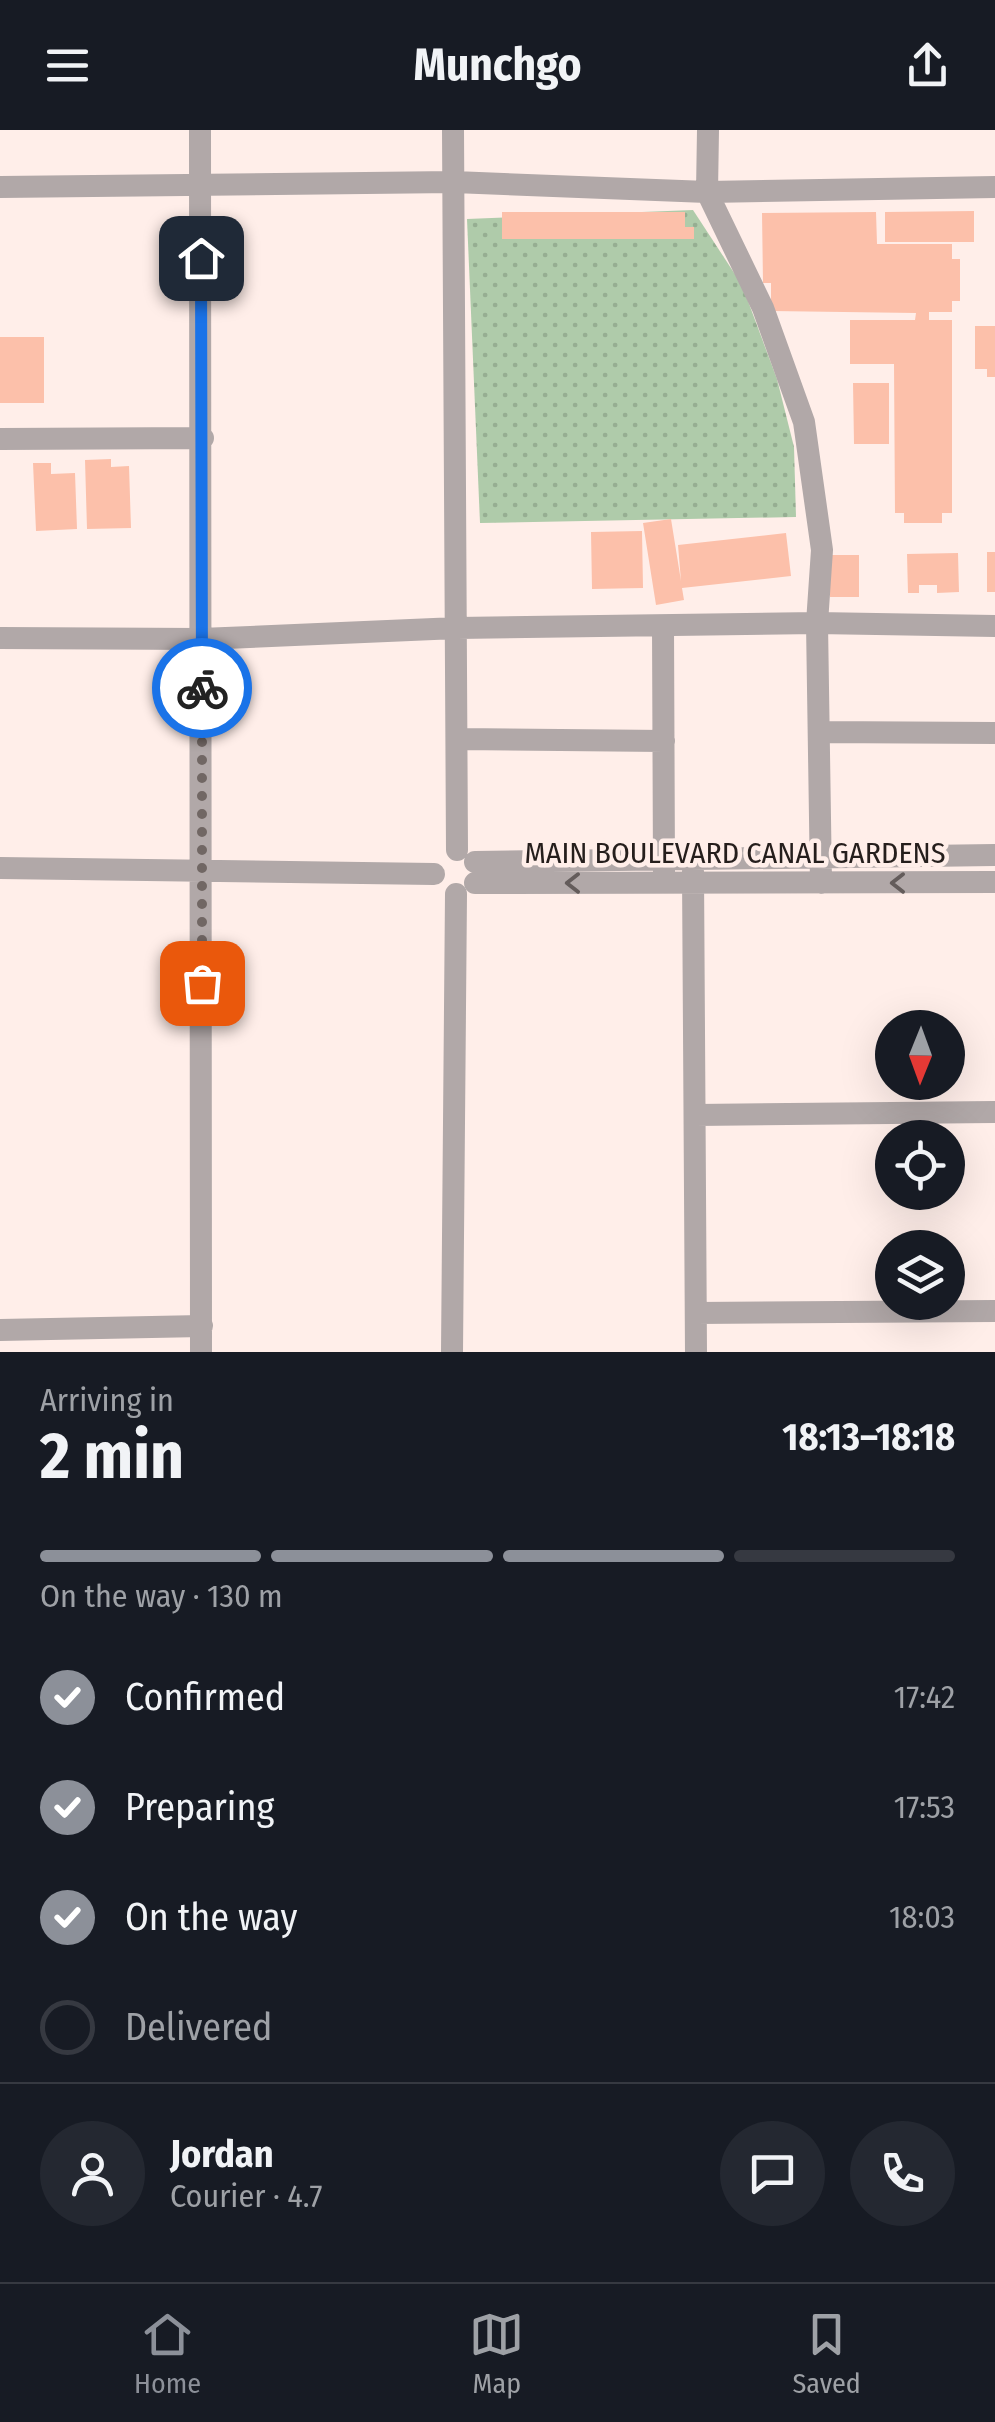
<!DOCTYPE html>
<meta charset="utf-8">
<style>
body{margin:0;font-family:"Fira Sans Condensed",sans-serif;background:#242831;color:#f1f3f6;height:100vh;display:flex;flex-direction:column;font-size:38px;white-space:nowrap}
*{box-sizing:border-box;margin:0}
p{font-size:32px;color:#9ea1a6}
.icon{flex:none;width:55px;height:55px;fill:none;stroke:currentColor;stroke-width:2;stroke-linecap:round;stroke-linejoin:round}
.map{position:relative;height:1222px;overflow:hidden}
.details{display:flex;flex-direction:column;background:#171b24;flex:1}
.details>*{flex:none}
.needle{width:65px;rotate:181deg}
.controls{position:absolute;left:875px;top:880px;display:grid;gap:20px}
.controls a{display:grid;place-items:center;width:90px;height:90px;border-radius:50%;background:#171b24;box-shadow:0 10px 40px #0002;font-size:50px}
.pin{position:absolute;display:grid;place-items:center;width:85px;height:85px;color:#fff;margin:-42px;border-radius:20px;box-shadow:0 5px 15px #0006}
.courier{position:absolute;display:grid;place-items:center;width:100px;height:100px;margin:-50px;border:8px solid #1a73e8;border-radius:50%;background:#fff;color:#222;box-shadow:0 2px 12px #0007}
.overview em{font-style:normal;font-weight:700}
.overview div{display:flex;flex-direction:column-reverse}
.overview{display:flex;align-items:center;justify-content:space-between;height:170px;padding:0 40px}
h1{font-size:65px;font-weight:700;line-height:75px}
.bar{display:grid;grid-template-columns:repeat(4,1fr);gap:15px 10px;align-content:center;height:120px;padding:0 40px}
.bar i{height:12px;border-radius:8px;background:#363941}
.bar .on{background:#8c9099}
.bar p{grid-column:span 4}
.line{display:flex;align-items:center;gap:25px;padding:0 40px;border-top:2px solid #363941}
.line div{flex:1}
.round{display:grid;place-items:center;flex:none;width:105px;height:105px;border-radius:52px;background:#242831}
ol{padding:0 40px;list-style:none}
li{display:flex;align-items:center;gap:30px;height:110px}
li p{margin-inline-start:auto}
li .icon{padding:10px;border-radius:50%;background:#8c9099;color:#fff;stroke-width:4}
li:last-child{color:#9ea1a6}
li i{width:55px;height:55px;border:5px solid #363941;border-radius:50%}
header{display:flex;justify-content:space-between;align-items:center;height:130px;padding:0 40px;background:#171b24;font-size:45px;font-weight:700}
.tab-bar{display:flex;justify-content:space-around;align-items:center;height:140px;border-top:2px solid #363941;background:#171b24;font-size:28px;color:#9ea1a6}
.tab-bar a{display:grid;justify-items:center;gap:5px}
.tab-bar .on{color:#8c9099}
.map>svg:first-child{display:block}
.park{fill:url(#park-dots)}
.building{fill:#fcc0aa}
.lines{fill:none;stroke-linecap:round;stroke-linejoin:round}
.street{stroke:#b1a8a8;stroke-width:22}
.oneway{stroke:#645c5b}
.done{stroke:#716764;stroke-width:10;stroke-dasharray:0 18}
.route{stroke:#1a73e8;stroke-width:12}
.labels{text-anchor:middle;stroke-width:9;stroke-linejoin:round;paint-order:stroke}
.street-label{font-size:30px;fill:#251e1c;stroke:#ffeee9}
</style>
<header><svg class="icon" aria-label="menu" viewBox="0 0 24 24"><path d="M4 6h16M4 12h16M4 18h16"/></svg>Munchgo<svg class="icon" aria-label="share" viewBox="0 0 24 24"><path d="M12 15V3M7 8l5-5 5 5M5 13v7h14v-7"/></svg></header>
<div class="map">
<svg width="995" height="1222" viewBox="0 0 995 1222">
<defs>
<pattern id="park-dots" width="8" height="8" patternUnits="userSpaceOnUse" patternTransform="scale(2.5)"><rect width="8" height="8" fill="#afcbaa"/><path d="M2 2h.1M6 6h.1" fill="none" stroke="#96ae92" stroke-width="1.8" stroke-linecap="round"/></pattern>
</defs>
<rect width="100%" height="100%" fill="#ffeee9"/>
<!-- park -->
<path class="park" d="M693 80 742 155 777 249 794 317 796 387 480 393 467 89Z"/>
<!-- building -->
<path class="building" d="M974 81V112H885V82Z
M502 82H685V97H694V109H502Z
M876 82 877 114H952V129H960V171H952V182H929V190H952V383H942V393H904V383H895L894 234H850V190H915L916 183 771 181V153H763L762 83Z
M975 196H995V247H987V239H975Z
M0 207H44V273H0Z
M853 253H889V314H854Z
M111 329V337L129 336 131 398 87 399 85 330Z
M33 333H51V344L75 343 77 399 36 401Z
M671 389 681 451 678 415 786 403 791 446 682 458 684 470 656 475 643 393Z
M642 401 643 458 592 459 591 402Z
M987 422H995V462H987Z
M958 423 959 462 937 463V455H919V463H908L907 424Z
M830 425H859V467H830Z"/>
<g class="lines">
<!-- street -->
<path class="street" d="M200 0 201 1222
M453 0 457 720
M708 0 707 62 763 178 804 292 822 420 817 493 821 753
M0 57 454 52 707 62 995 57
M0 309 203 308
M663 496 664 742
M0 508 201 509 457 498 817 493 995 496
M819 602 995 603
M458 609 664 611
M475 732 995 725
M0 738 434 744
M693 742 696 1222
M475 753 995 752
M696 985 995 982
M696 1183 995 1181
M0 1200 202 1196
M452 1222 456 764"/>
</g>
<!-- one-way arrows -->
<defs><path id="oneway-chevron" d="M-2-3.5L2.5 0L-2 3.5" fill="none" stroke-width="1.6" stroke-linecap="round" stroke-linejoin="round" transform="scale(2.5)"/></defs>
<g class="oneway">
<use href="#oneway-chevron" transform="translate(573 753) rotate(180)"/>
<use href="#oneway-chevron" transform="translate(898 753) rotate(180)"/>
</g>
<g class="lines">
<!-- done -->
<path class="done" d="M202 558V853"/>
<!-- route -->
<path class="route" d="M201 128 202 558"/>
</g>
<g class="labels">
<!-- street labels -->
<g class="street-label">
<text x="735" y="733">MAIN BOULEVARD CANAL GARDENS</text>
</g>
</g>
</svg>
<div class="controls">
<a><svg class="needle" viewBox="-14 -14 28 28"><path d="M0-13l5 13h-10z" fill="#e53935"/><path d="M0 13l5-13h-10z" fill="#9ea1a6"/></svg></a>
<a><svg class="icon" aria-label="locate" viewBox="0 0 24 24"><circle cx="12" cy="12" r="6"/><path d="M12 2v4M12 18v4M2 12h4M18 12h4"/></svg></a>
<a><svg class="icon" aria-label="layers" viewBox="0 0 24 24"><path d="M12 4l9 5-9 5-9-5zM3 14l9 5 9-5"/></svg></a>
</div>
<div class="pin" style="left:202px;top:853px;background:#ea580c"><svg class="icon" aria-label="bag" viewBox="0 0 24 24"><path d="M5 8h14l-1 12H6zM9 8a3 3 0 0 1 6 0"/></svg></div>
<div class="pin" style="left:201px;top:128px;background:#1f2937"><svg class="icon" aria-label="home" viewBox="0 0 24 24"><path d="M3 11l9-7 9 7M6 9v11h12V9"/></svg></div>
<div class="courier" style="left:202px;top:558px"><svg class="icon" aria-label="bike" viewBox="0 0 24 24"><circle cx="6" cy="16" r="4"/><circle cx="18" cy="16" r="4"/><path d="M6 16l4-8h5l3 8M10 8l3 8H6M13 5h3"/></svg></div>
</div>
<section class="details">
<div class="overview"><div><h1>2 min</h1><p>Arriving in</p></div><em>18:13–18:18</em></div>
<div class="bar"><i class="on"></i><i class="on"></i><i class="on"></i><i></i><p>On the way · 130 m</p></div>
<ol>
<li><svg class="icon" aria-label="check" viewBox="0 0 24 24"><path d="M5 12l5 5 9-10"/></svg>Confirmed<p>17:42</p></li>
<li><svg class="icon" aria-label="check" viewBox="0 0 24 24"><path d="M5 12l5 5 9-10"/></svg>Preparing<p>17:53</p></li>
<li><svg class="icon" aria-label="check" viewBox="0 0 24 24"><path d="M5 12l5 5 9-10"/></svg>On the way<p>18:03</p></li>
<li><i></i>Delivered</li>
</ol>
<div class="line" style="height:180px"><a class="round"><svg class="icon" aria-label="person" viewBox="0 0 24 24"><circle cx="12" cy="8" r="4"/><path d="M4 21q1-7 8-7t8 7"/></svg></a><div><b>Jordan</b><p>Courier · 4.7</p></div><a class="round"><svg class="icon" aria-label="chat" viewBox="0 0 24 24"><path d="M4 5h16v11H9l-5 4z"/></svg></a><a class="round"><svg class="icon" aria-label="phone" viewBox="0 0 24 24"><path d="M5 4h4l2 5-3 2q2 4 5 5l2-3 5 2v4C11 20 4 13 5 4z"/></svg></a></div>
</section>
<nav class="tab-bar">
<a class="on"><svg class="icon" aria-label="home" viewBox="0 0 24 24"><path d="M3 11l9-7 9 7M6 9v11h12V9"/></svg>Home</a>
<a><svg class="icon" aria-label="map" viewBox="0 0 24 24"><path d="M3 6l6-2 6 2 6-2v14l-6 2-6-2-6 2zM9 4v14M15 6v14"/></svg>Map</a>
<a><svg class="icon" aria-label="saved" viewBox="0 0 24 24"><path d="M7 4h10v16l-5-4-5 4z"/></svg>Saved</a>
</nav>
